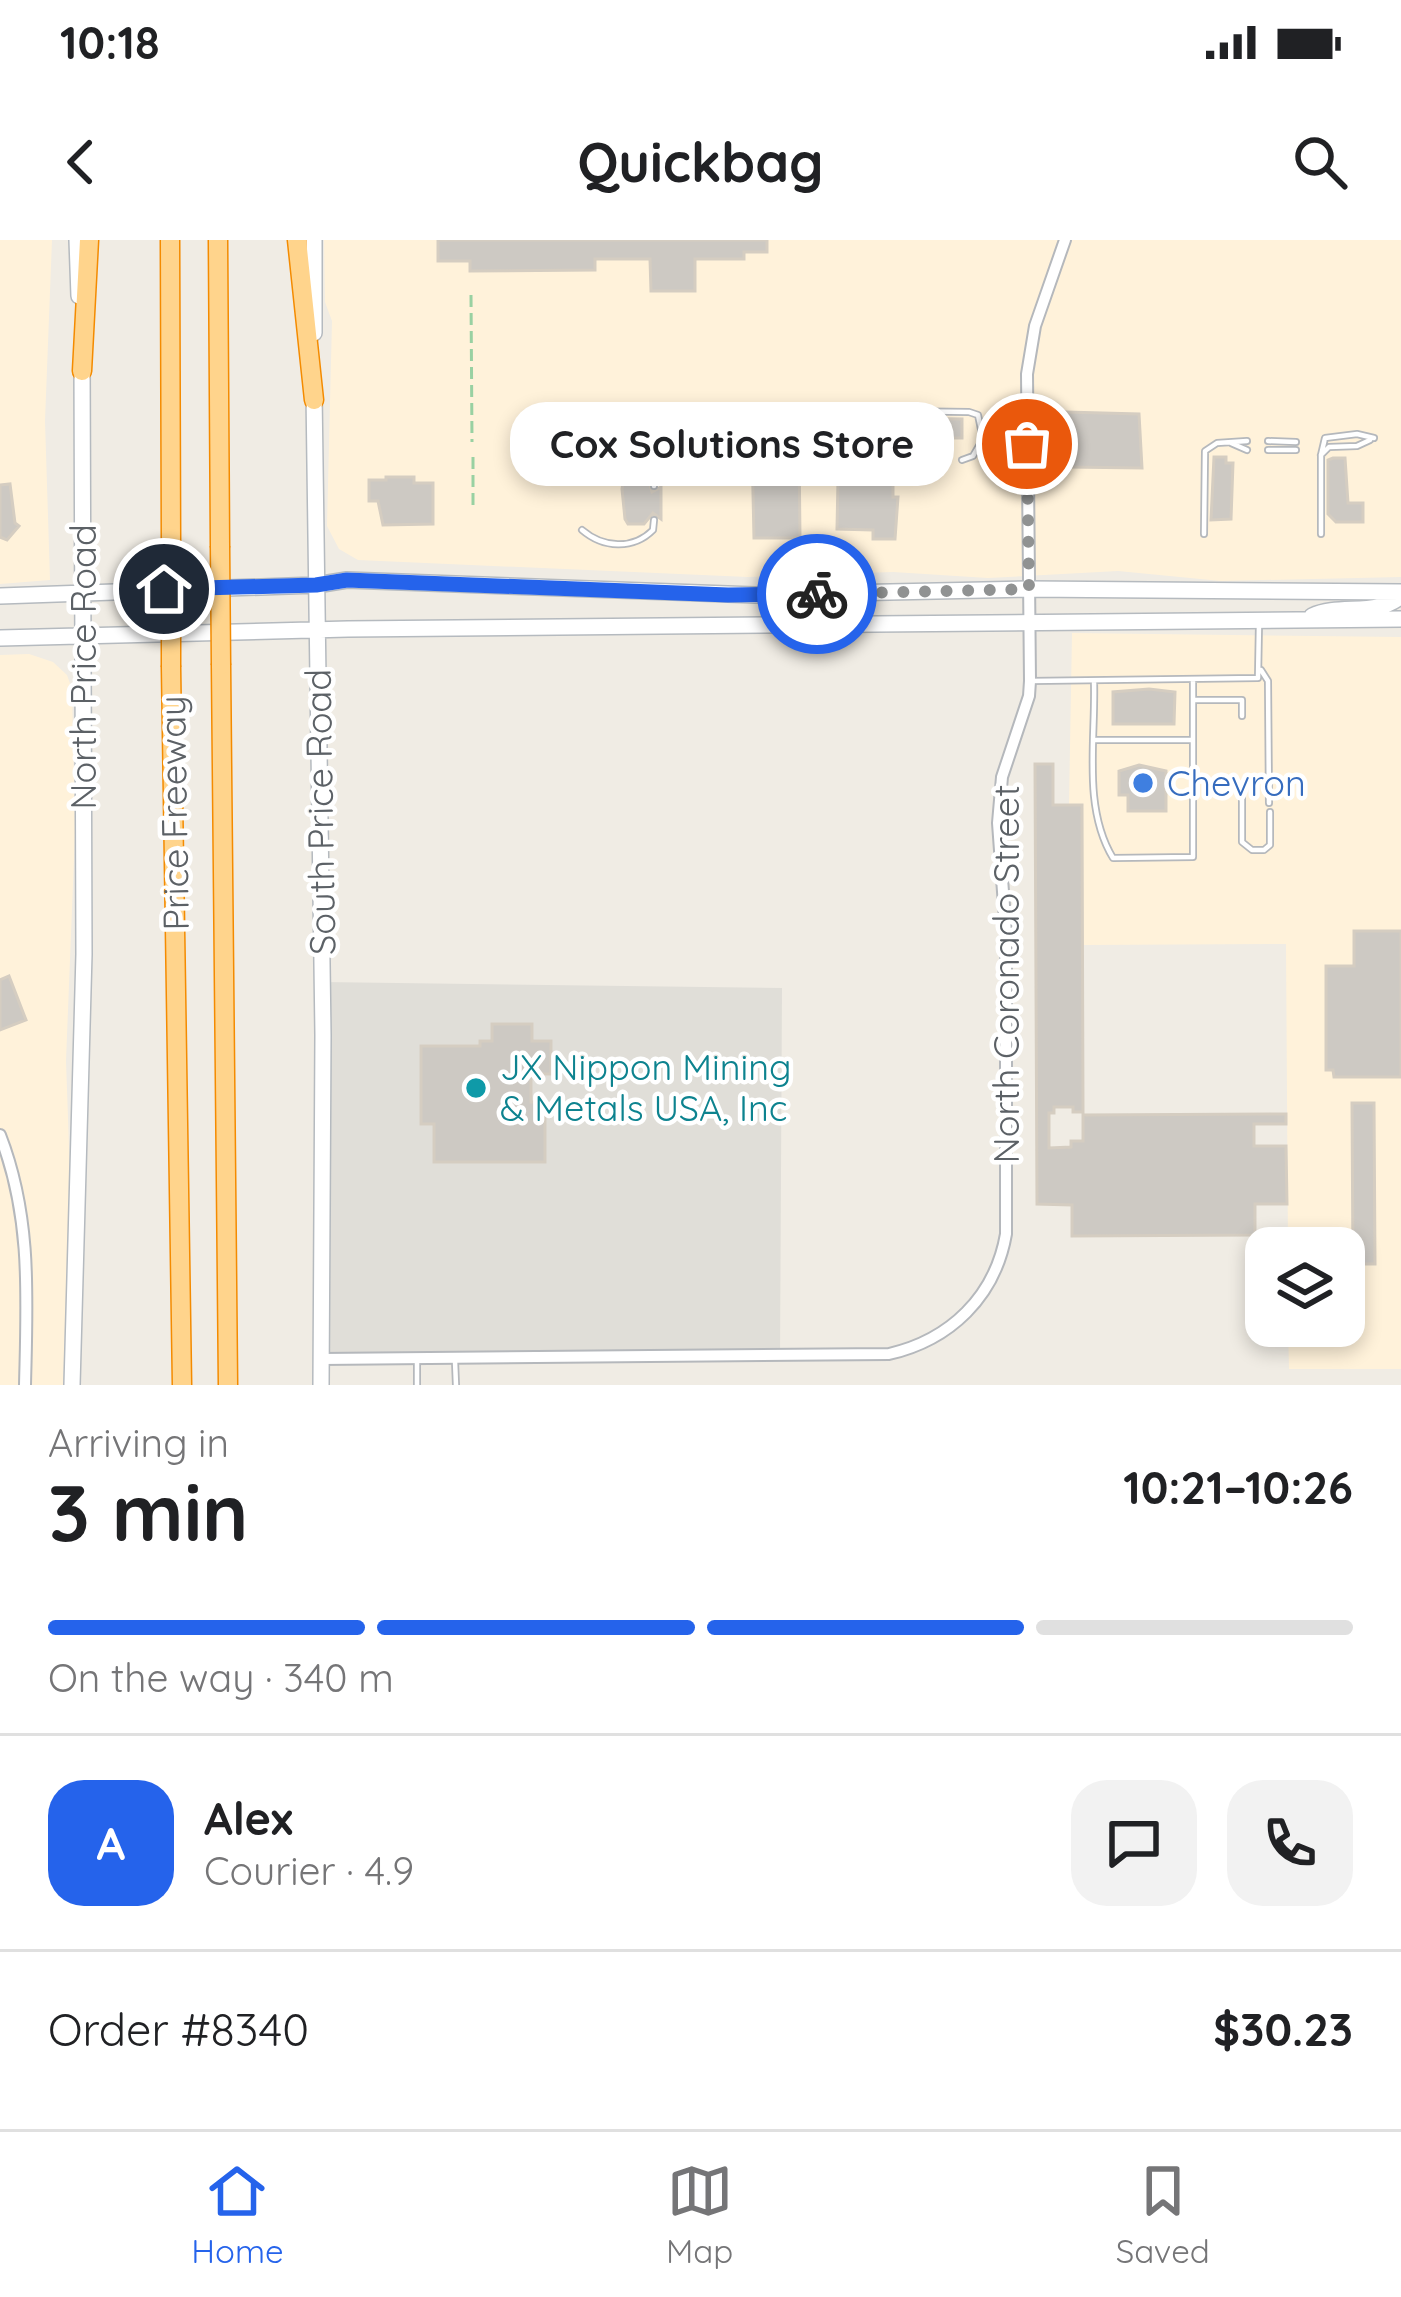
<!DOCTYPE html>
<meta charset="utf-8">
<style>
body{margin:0;font-family:Quicksand,sans-serif;background:#f2f2f2;color:#202124;height:100vh;display:flex;flex-direction:column;font-size:45px;white-space:nowrap}
*{box-sizing:border-box;margin:0}
p{font-size:39px;color:#757577}
.icon{flex:none;width:66px;height:66px;fill:none;stroke:currentColor;stroke-width:2;stroke-linecap:round;stroke-linejoin:round}
.map{position:relative;height:1145px;overflow:hidden}
.side{display:flex;flex-direction:column;background:#fff;flex:1}
.side>*{flex:none}
.controls{position:absolute;left:1245px;top:987px;display:grid;gap:24px}
.controls a{display:grid;place-items:center;width:120px;height:120px;border-radius:24px;background:#fff;box-shadow:0 6px 18px #0003;font-size:60px}
.pin{position:absolute;display:grid;place-items:center;width:102px;height:102px;color:#fff;margin:-51px;border:6px solid #fff;border-radius:50%;box-shadow:0 3px 12px #0007}
.courier{position:absolute;display:grid;place-items:center;width:120px;height:120px;margin:-60px;border:9px solid #2563eb;border-radius:50%;background:#fff;color:#222;box-shadow:0 3px 15px #0007}
.bubble{position:absolute;height:84px;border-radius:36px;background:#fff;box-shadow:0 6px 18px #0003;font-size:39px;font-weight:800;line-height:84px;text-align:center}
.headline em{font-style:normal;font-weight:800}
.headline div{display:flex;flex-direction:column-reverse}
.headline{display:flex;align-items:center;justify-content:space-between;height:204px;padding:0 48px}
h1{font-size:78px;font-weight:800;line-height:90px}
.bar{display:grid;grid-template-columns:repeat(4,1fr);gap:18px 12px;align-content:center;height:144px;padding:0 48px}
.bar i{height:15px;border-radius:9px;background:#e0e0e0}
.bar .active{background:#2563eb}
.bar p{grid-column:span 4}
.line{display:flex;align-items:center;gap:30px;padding:0 48px;border-top:3px solid #e0e0e0}
.line div{flex:1}
.round{display:grid;place-items:center;flex:none;width:126px;height:126px;border-radius:36px;background:#f2f2f2}
.status{display:flex;justify-content:space-between;align-items:center;height:84px;padding:0 60px;background:#fff;direction:ltr}
.status svg{height:33px;fill:currentColor}
header{display:flex;justify-content:space-between;align-items:center;height:156px;padding:0 48px;background:#fff;font-size:54px;font-weight:800}
.tabs{display:flex;justify-content:space-around;align-items:center;height:168px;border-top:3px solid #e0e0e0;background:#fff;font-size:33px;color:#757577}
.tabs a{display:grid;justify-items:center;gap:6px}
.tabs .active{color:#2563eb}
.map>svg:first-child{display:block}
.commercial{fill:#fff2da}
.industrial{fill:#e0ded8}
.building{fill:#cdc9c3;stroke:#d5cdc1;stroke-width:3}
.lines{fill:none;stroke-linecap:round;stroke-linejoin:round}
.service-casing{stroke:#b5b8bc;stroke-width:8}
.minor-casing{stroke:#b5b8bc;stroke-width:14}
.secondary-casing{stroke:#b5babf;stroke-width:18}
.motorway-casing{stroke:#f48b00;stroke-width:21}
.path{stroke:#99d1a2;stroke-width:3;stroke-dasharray:12 6;stroke-linecap:butt}
.service{stroke:#fff;stroke-width:4.5}
.minor{stroke:#fff;stroke-width:10}
.secondary{stroke:#fff;stroke-width:15}
.motorway{stroke:#ffd48c;stroke-width:18}
.motorway-bridge-casing{stroke:#f48b00;stroke-width:21;stroke-linecap:butt}
.motorway-bridge{stroke:#ffd48c;stroke-width:18}
.done{stroke:#909292;stroke-width:12;stroke-dasharray:0 21.6}
.route{stroke:#2563eb;stroke-width:15}
.shop-dot{fill:#3f7fe0;stroke:#fff;stroke-width:4.5}
.culture-dot{fill:#0f9aa8;stroke:#fff;stroke-width:4.5}
.labels{text-anchor:middle;stroke-width:9;stroke-linejoin:round;paint-order:stroke}
.street-label{font-size:36px;fill:#5c6166;stroke:#fff}
.shop-label{font-size:36px;fill:#366cbe;stroke:#fff;text-anchor:start}
.culture-label{font-size:36px;fill:#0d838f;stroke:#fff;text-anchor:start}
</style>
<div class="status"><b>10:18</b><svg viewBox="0 0 49 12"><path d="M0 12V9h3v3zM5 12V6h3v6zM10 12V3h3v9zM15 12V0h3v12zM26 1h20v11H26zM47 4h2v5h-2z"/></svg></div>
<header><svg class="icon" aria-label="back" viewBox="0 0 24 24"><path d="M15 5l-7 7 7 7"/></svg>Quickbag<svg class="icon" aria-label="search" viewBox="0 0 24 24"><circle cx="10" cy="10" r="6"/><path d="M15 15l6 6"/></svg></header>
<div class="map">
<svg width="1401" height="1145" viewBox="0 0 1401 1145">
<rect width="100%" height="100%" fill="#f0ece4"/>
<!-- commercial -->
<path class="commercial" d="M0 0H52L45 181 50 340 0 344Z
M324 0H1401V337L1221 341 1118 331 988 338 893 332 748 337 358 320 339 309 327 286 332 81 325 62Z
M1072 393 1401 397V1129H1289L1288 1086H1344V1008H1288L1286 704 1082 705V565H1069Z
M29 414 53 422 67 435 72 449 75 593 66 821 70 935 63 1145H0V415Z"/>
<!-- industrial -->
<path class="industrial" d="M322 742 782 748 780 1117 321 1119Z"/>
<!-- building -->
<path class="building" d="M438 0H767V12H744V19H695V51H651L650 19H595V30L470 31V21H438Z
M1065 172 1139 174 1142 228 1068 227Z
M903 178 962 179V198H905Z
M799 207 800 298H754L752 208Z
M1214 217H1226V223H1233L1231 279 1211 280Z
M1333 218H1345L1348 263H1363V282H1336L1328 274V220Z
M632 230 647 235 652 252 661 247V279L653 273 644 284H628L625 279 622 249 624 235H632Z
M386 237H414V243H433V284L383 285 378 261H369V240H386Z
M893 239V257H898L895 299H873V290L837 289 838 240Z
M10 244 15 283 19 286 7 300 0 297V245Z
M1149 449 1175 452 1174 484H1113V452Z
M1035 524H1053V565H1082L1083 872H1073V867H1054V873H1049V908L1071 907V901H1083V875L1286 874V884H1254V906H1286L1287 964H1255V995L1072 996V965L1037 964Z
M1139 525 1166 531V571H1128V555H1119V531Z
M1354 691H1401V837H1334L1333 830H1326V726H1354Z
M9 736 26 780 0 790V740Z
M492 784H532V801H551V834H531V862H545V922H434V884H421V806H480V801H492Z
M1352 863H1374L1375 1024H1353Z"/>
<g class="lines">
<!-- service casing -->
<g class="service-casing">
<path id="service" d="M891 171 969 172 978 175 983 199 973 216 962 220
M1268 201 1296 202
M1231 203 1247 210
M646 207 654 227V246
M1268 210H1296
M1321 215 1329 207 1357 206 1370 200
M582 290C603 308 633 310 653 290L654 280
M1204 294 1205 211 1217 203 1247 201
M1321 294V215L1325 198 1357 194 1374 198
M1261 430 1268 441 1269 563
M1030 441 1258 438 1259 384
M1094 441C1096 498 1082 567 1113 618L1193 617V440
M1193 460H1242V476
M1096 500H1192
M1242 552V602L1252 610H1264L1270 605V572
M417 1119V1145
M455 1121 456 1145"/>
</g>
<!-- minor casing -->
<g class="minor-casing">
<path id="minor" d="M0 895C32 977 27 1058 25 1145
M321 1119 889 1114C950 1100 995 1057 1006 994V693L998 583 1002 537 1029 456 1030 441 1027 134 1035 86 1065 0"/>
</g>
<!-- secondary casing -->
<g class="secondary-casing">
<path id="secondary" d="M77 0 79 56
M314 0V93
M314 153 323 795 321 1145
M0 356 316 345 347 340 755 355 1029 349 1401 352
M1312 376C1339 363 1378 377 1401 356
M0 398 348 389 1401 379
M72 1145 84 714 82 122"/>
</g>
<!-- motorway casing -->
<g class="motorway-casing">
<path id="motorway" d="M170 0 171 308
M218 0 220 306
M297 0 314 160
M82 131 89 0
M221 425 228 1145
M171 427 182 1145"/>
</g>
<!-- path -->
<path class="path" d="M471 55 472 202
M473 217V267"/>
<!-- service -->
<use href="#service" class="service"/>
<!-- minor -->
<use href="#minor" class="minor"/>
<!-- secondary -->
<use href="#secondary" class="secondary"/>
<!-- motorway -->
<use href="#motorway" class="motorway"/>
<!-- motorway-bridge casing -->
<g class="motorway-bridge-casing">
<path id="motorway-bridge" d="M220 306 221 425
M171 308V427"/>
</g>
<!-- motorway-bridge -->
<use href="#motorway-bridge" class="motorway-bridge"/>
</g>
<g class="lines">
<!-- done -->
<path class="done" d="M817 354 1029 349 1027 204"/>
<!-- route -->
<path class="route" d="M164 349 316 345 347 340 728 355 817 354"/>
</g>
<!-- markers -->
<circle class="shop-dot" cx="1143" cy="543" r="12"/>
<circle class="culture-dot" cx="476" cy="848" r="12"/>
<g class="labels">
<!-- street labels -->
<g class="street-label">
<text transform="translate(83 427) rotate(-90)" y="13">North Price Road</text>
<text transform="translate(320 572) rotate(-91)" y="13">South Price Road</text>
<text transform="translate(174 573) rotate(-91)" y="13">Price Freeway</text>
<text transform="translate(1006 734) rotate(-90)" y="13">North Coronado Street</text>
</g>
<!-- shop labels -->
<g class="shop-label">
<text x="1167" y="556">Chevron</text>
</g>
<!-- culture labels -->
<g class="culture-label">
<text x="500" y="840">JX Nippon Mining<tspan x="500" dy="41">&amp; Metals USA, Inc</tspan></text>
</g>
</g>
</svg>
<div class="controls">
<a><svg class="icon" aria-label="layers" viewBox="0 0 24 24"><path d="M12 4l9 5-9 5-9-5zM3 14l9 5 9-5"/></svg></a>
</div>
<div class="pin" style="left:1027px;top:204px;background:#ea580c"><svg class="icon" aria-label="bag" viewBox="0 0 24 24"><path d="M5 8h14l-1 12H6zM9 8a3 3 0 0 1 6 0"/></svg></div>
<div class="pin" style="left:164px;top:349px;background:#1f2937"><svg class="icon" aria-label="home" viewBox="0 0 24 24"><path d="M3 11l9-7 9 7M6 9v11h12V9"/></svg></div>
<div class="courier" style="left:817px;top:354px"><svg class="icon" aria-label="bike" viewBox="0 0 24 24"><circle cx="6" cy="16" r="4"/><circle cx="18" cy="16" r="4"/><path d="M6 16l4-8h5l3 8M10 8l3 8H6M13 5h3"/></svg></div>
<div class="bubble" style="left:510px;top:162px;width:444px">Cox Solutions Store</div>
</div>
<section class="side">
<div class="headline"><div><h1>3 min</h1><p>Arriving in</p></div><em>10:21–10:26</em></div>
<div class="bar"><i class="active"></i><i class="active"></i><i class="active"></i><i></i><p>On the way · 340 m</p></div>
<div class="line" style="height:216px"><b class="round" style="background:#2563eb;color:#fff">A</b><div><b>Alex</b><p>Courier · 4.9</p></div><a class="round"><svg class="icon" aria-label="chat" viewBox="0 0 24 24"><path d="M4 5h16v11H9l-5 4z"/></svg></a><a class="round"><svg class="icon" aria-label="phone" viewBox="0 0 24 24"><path d="M5 4h4l2 5-3 2q2 4 5 5l2-3 5 2v4C11 20 4 13 5 4z"/></svg></a></div>
<div class="line" style="height:156px"><div>Order #8340</div><b>$30.23</b></div>
</section>
<nav class="tabs">
<a class="active"><svg class="icon" aria-label="home" viewBox="0 0 24 24"><path d="M3 11l9-7 9 7M6 9v11h12V9"/></svg>Home</a>
<a><svg class="icon" aria-label="map" viewBox="0 0 24 24"><path d="M3 6l6-2 6 2 6-2v14l-6 2-6-2-6 2zM9 4v14M15 6v14"/></svg>Map</a>
<a><svg class="icon" aria-label="saved" viewBox="0 0 24 24"><path d="M7 4h10v16l-5-4-5 4z"/></svg>Saved</a>
</nav>
